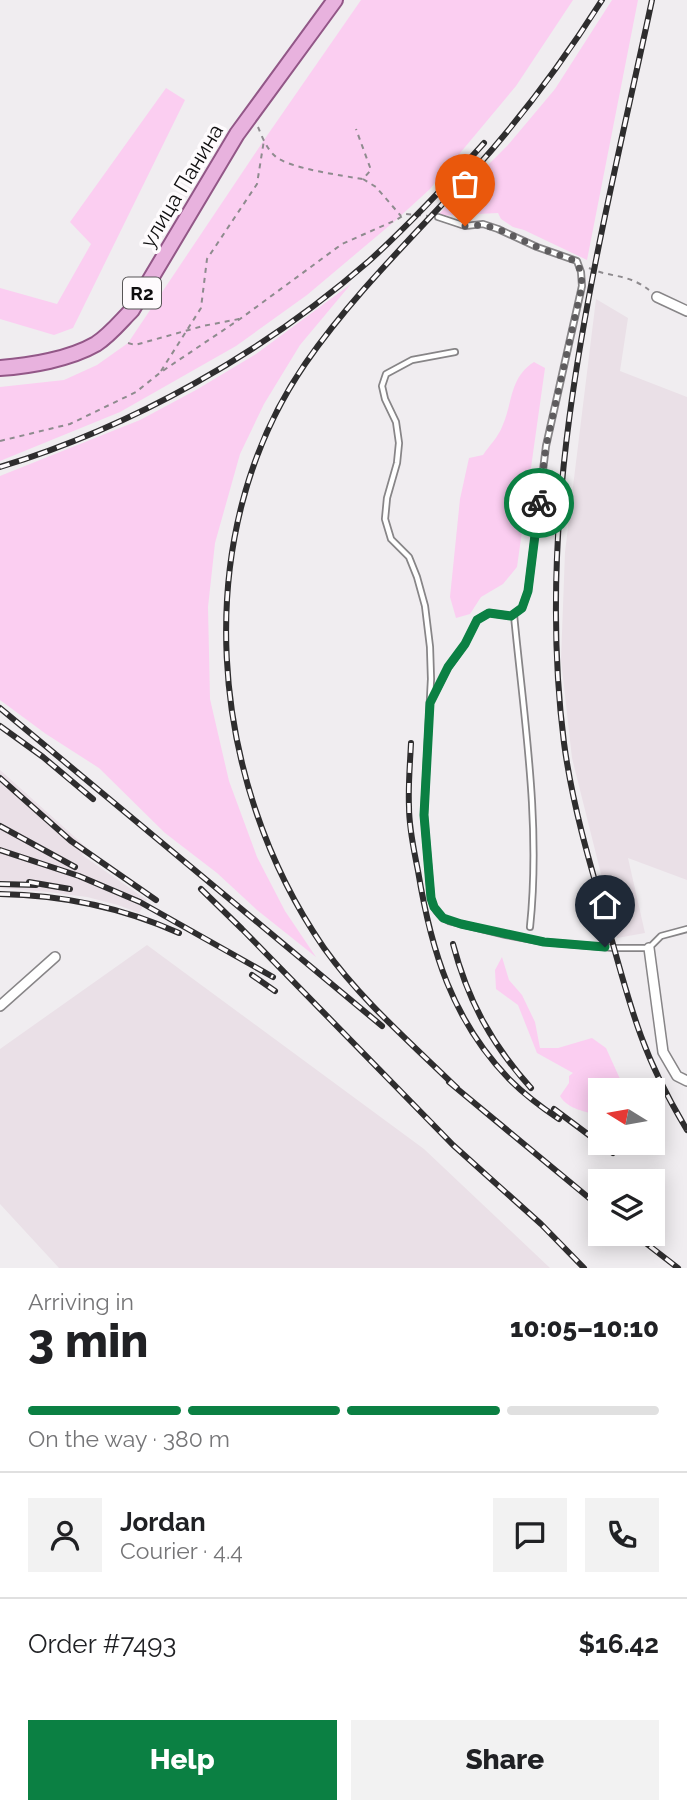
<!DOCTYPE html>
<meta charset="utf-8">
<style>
body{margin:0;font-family:Raleway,sans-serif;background:#f2f2f2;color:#202124;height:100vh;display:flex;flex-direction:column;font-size:26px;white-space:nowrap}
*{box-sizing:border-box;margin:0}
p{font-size:23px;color:#757577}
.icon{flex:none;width:38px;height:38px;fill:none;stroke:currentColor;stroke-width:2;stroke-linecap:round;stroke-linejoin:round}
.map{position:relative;height:1268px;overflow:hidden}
.panel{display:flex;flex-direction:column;background:#fff;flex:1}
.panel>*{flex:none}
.needle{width:46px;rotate:281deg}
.controls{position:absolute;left:588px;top:1078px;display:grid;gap:14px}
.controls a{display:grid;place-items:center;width:77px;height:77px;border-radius:0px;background:#fff;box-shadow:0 4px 18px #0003;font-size:35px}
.pin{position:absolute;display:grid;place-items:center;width:60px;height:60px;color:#fff;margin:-72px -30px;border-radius:50% 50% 50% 0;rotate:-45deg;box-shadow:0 0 7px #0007}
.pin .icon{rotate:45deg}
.courier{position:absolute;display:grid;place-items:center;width:70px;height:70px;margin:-35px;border:5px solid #0b8043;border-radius:50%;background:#fff;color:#222;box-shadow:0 2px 9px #0007}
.overview em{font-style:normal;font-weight:800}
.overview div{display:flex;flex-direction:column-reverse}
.overview{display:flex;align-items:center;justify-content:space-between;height:119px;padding:0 28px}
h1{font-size:46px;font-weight:800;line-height:52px}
.bar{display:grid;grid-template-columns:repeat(4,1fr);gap:10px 7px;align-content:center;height:84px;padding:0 28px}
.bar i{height:9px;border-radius:5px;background:#e0e0e0}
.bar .on{background:#0b8043}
.bar p{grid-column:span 4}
.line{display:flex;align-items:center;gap:18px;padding:0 28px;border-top:2px solid #e0e0e0}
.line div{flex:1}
.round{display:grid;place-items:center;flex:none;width:74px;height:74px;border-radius:0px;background:#f2f2f2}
.primary-button{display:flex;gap:14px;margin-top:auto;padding:14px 28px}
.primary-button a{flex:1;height:80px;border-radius:0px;background:#0b8043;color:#fff;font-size:28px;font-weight:800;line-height:80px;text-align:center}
.primary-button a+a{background:#f2f2f2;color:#202124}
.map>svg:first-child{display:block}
.built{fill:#eae0e7}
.green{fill:#fbcef1}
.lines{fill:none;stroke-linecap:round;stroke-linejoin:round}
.service-casing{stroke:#878587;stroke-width:8}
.minor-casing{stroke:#878587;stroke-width:12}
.primary-casing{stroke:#925787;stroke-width:18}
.path{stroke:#8e8b8e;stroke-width:2;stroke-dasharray:5 5;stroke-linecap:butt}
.service{stroke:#fff;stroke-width:4.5}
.minor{stroke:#fff;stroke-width:9}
.primary{stroke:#e8b2de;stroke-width:14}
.rail-casing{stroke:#2e2d2e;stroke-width:6}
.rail{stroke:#fefbfd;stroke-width:3.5;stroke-dasharray:10;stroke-linecap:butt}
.done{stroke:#5e5c5e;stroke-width:7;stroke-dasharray:0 12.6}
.route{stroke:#0b8043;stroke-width:9}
.labels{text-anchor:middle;stroke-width:7;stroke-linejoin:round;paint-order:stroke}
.shield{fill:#fefbfd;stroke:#575556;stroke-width:2}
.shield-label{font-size:19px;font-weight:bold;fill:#0f0e0f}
.street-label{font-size:21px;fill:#0f0e0f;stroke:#fefbfd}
</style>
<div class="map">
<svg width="687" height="1268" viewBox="0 0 687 1268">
<rect width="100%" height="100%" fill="#f0edf0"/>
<!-- built -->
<path class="built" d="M596 299 628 318 620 371 687 397V880L628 858 645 933 617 938 572 758 561 660 565 552Z
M0 770 87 848 82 855 147 900 139 913 118 905 87 897 48 892 0 888Z
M147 945 424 1149 550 1268H59L0 1204V1049Z"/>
<!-- green -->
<path class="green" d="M361 0H573L516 86 430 189 396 220 307 295 236 346 120 412 0 461V387L64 380 97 365 128 343 264 140Z
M612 0H638L587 260 524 230 513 227 501 219 498 213 437 216 508 145 555 89Z
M166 88 185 100 73 328 54 335 0 319V288L57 304 91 244 70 222Z
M351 284 300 345 264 404 240 454 215 543 208 607 210 699 229 781 257 857 285 911 316 957 257 910 217 873 165 833 99 768 46 734 0 700V476L140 420 196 390 256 354Z
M534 362 545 368 517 567 503 584 481 597 470 614 456 618 450 597 460 499 469 458 483 455C489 446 498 437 502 427 513 403 509 378 534 362Z
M502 957 509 980 522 995 535 1022 540 1048H558L592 1038 606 1048 625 1090H600V1116C586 1111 568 1110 560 1096L569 1083V1076L573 1073 537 1053 518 1005 496 989 495 970Z"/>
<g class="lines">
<!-- service casing -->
<g class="service-casing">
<path id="service" d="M455 352 412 360 386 374 382 386 385 399 396 422 399 443 397 463 387 498 385 519 391 539 409 557 417 577 425 606 430 647 431 679 424 815 431 898C434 909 438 916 449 921L506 935 544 942 614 948H649L661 936 687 929
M514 615C524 719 541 823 530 927
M432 699 448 668 465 644 477 620 489 613 511 616 522 608 528 591 546 446 582 286 581 272 577 261 537 247 498 229 483 224 465 226 438 217"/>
</g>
<!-- minor casing -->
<g class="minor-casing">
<path id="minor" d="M657 297 687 311
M649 948 663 1052 677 1076 687 1081
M0 1006 55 957"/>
</g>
<!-- primary casing -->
<g class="primary-casing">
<path id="primary" d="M0 368C30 366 70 359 96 344 110 335 121 321 132 310L237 134 335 0"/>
</g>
<!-- path -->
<path class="path" d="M258 127C262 137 267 149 275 156 287 168 344 176 363 179L371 170 356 129
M363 179 376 187 401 216
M589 268C611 278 627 273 649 290
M128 343 135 345 203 326 239 319
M161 371 201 308 207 259 257 184 264 140
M0 441 70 424 136 392 161 372 240 319 342 244 396 220 406 214 428 216"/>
<!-- service -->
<use href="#service" class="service"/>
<!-- minor -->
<use href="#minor" class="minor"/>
<!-- primary -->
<use href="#primary" class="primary"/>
<!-- rail casing -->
<g class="rail-casing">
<path id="rail" d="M652 0C600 244 532 491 564 743 572 803 589 861 606 919 617 958 627 998 641 1036 653 1069 669 1100 687 1130
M0 467C132 427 265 352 369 261 410 224 448 183 484 143
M0 708 382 1026
M0 726 43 757 93 799
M411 743C410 764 408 786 409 807 409 829 414 850 418 871 431 950 452 1020 509 1079 524 1094 541 1107 559 1119
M0 778 71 841 156 900
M0 826 75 867
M0 850 79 876 140 902 273 977
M29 882 70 889
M0 884 36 885
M201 889 242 929 453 1145 541 1224 584 1268
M0 894C63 895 121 907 179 933
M453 944C468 1001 492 1045 531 1088
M252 975 275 991
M449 1082 600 1207
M457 1088C411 1043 361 1000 324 948 208 780 187 536 305 364 354 293 417 233 474 170 522 117 564 60 602 0
M554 1109 613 1153
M634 1234 678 1268"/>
</g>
<!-- rail -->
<use href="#rail" class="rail"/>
</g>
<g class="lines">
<!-- done -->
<path class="done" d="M465 226 483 225 498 229 537 247 576 261 581 272 582 286 546 446 539 503"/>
<!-- route -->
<path class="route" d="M539 503 528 591 522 608 511 616 489 613 477 620 465 644 448 667 430 703 424 815 431 898 434 907 443 918 461 924 544 942 605 947"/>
</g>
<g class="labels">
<!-- shield labels -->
<rect class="shield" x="123" y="277.5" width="38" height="31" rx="5"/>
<g class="shield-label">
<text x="142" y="300">R2</text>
</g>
<!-- street labels -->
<g class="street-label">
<text transform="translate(182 186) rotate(-59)" y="7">улица Панина</text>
</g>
</g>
</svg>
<div class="controls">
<a><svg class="needle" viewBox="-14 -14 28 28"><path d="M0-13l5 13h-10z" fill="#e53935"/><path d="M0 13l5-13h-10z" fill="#757577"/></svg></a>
<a><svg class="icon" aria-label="layers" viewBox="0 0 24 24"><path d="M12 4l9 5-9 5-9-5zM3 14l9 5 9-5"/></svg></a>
</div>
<div class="pin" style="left:465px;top:226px;background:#ea580c"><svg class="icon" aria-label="bag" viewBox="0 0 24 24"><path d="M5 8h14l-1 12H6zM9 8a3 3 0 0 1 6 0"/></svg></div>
<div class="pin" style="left:605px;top:947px;background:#1f2937"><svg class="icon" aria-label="home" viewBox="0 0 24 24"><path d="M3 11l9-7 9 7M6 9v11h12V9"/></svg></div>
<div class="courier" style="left:539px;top:503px"><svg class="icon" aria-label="bike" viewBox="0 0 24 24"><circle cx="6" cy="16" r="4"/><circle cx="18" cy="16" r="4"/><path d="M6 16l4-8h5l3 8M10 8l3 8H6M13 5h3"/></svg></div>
</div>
<section class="panel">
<div class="overview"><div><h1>3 min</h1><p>Arriving in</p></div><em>10:05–10:10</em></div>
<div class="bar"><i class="on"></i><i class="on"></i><i class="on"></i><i></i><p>On the way · 380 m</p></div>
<div class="line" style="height:126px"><a class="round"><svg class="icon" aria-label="person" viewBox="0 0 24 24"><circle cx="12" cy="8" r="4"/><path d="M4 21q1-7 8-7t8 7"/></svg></a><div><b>Jordan</b><p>Courier · 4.4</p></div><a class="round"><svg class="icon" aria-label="chat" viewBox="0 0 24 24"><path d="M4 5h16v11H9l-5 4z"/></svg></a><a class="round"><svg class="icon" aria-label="phone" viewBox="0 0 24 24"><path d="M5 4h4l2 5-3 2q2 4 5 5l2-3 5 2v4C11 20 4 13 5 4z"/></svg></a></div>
<div class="line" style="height:91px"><div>Order #7493</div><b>$16.42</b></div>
<div class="primary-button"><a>Help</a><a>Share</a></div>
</section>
